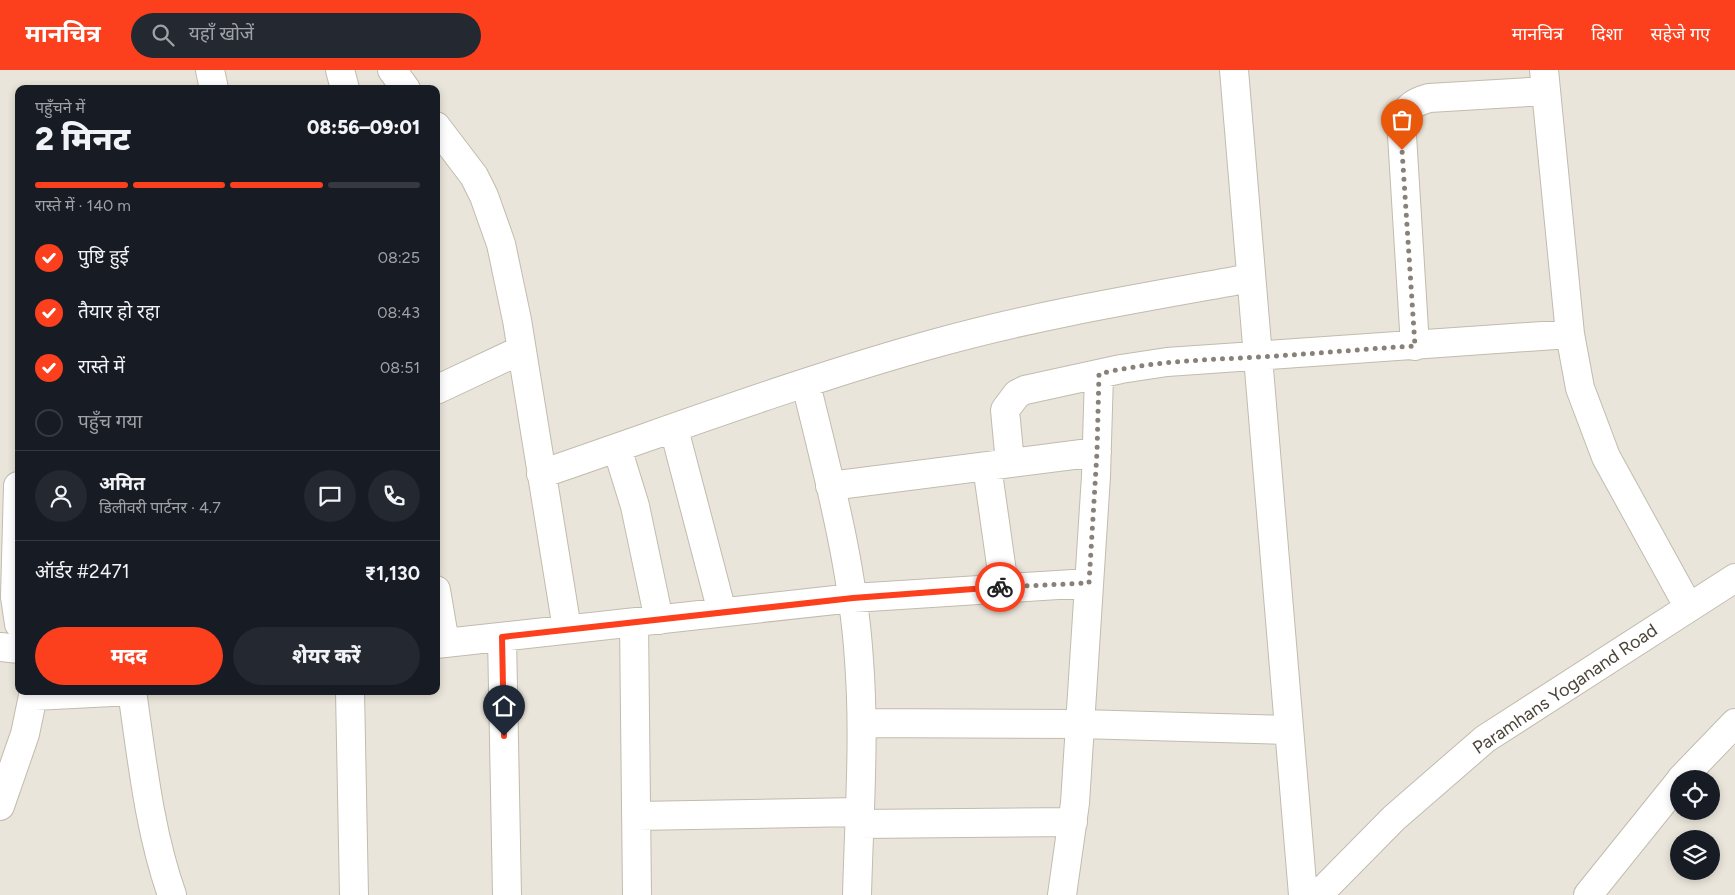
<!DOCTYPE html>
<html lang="hi">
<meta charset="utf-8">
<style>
body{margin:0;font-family:Figtree,"Noto Sans Devanagari",sans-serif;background:#242831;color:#f1f3f6;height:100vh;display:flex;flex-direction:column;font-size:19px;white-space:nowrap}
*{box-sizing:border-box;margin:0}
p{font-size:16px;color:#9ea1a6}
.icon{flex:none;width:28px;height:28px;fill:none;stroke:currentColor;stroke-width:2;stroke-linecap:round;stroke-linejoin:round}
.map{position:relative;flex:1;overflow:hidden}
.drawer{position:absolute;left:15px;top:15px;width:425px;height:610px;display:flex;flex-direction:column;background:#171b24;border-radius:10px;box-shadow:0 2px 8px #0003}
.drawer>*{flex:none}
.fabs{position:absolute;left:1670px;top:700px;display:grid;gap:10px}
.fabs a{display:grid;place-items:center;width:50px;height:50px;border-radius:50%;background:#171b24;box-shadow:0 2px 8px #0003;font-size:25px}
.pin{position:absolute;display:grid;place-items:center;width:42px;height:42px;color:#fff;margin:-51px -21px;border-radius:50% 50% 50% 0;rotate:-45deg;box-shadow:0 0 5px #0007}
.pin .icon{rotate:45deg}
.courier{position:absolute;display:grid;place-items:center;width:50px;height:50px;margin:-25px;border:4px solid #fc3f1d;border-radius:50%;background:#fff;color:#222;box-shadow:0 1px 6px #0007}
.overview em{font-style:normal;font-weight:800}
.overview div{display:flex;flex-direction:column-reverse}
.overview{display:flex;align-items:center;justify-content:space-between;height:85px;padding:0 20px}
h1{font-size:32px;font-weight:800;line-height:38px}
.bar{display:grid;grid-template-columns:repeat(4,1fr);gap:8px 5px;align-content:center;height:60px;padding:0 20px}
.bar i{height:6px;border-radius:4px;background:#363941}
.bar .current{background:#fc3f1d}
.bar p{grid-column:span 4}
.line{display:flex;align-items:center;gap:12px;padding:0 20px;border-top:1px solid #363941}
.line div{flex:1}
.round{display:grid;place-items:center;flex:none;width:52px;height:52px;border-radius:26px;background:#242831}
ol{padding:0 20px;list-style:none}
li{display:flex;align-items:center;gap:15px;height:55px}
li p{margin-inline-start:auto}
li .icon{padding:5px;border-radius:50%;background:#fc3f1d;color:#fff;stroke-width:4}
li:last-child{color:#9ea1a6}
li i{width:28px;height:28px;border:2px solid #363941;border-radius:50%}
.primary-button{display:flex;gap:10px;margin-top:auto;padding:10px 20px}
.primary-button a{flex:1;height:58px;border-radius:30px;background:#fc3f1d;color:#fff;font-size:20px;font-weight:800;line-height:58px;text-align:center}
.primary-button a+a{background:#242831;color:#f1f3f6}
header{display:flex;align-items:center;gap:30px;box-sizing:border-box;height:70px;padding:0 25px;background:#fc3f1d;color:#fff}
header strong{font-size:24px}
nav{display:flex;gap:28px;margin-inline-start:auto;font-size:18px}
.search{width:350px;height:45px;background:#242831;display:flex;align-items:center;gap:12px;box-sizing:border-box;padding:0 18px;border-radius:28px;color:#9ea1a6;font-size:19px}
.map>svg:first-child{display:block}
.residential{fill:#eae5da;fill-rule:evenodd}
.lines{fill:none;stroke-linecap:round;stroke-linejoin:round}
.minor-casing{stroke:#c2bbae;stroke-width:30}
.minor{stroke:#fff;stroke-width:28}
.done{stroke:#878178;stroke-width:5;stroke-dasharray:0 9}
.route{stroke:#fc3f1d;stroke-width:6}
.labels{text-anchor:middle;stroke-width:4;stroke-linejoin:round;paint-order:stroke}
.street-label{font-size:18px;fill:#4b4439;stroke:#fff}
</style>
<header>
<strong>मानचित्र</strong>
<div class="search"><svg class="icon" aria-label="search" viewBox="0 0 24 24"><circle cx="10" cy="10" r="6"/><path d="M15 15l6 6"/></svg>यहाँ खोजें</div>
<nav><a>मानचित्र</a><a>दिशा</a><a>सहेजे गए</a></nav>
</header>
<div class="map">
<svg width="1735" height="825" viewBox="0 0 1735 825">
<rect width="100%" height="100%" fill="#f6f3ec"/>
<!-- residential -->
<path class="residential" d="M0 0H1735V825H0ZM19 19H436V621H19ZM1679 709H1711V741H1679ZM1679 769H1711V801H1679Z"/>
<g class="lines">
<!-- minor casing -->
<g class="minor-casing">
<path id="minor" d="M210 0 214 19
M340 0 345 19
M392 0 406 19
M1234 0 1303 825
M1544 0 1570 264 1580 318 1606 387 1688 536
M436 56 474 106 484 126 501 174 517 250 567 559
M1415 276 1401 49C1408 36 1415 32 1429 28L1546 21
M806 314C828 405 853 496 859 590 865 668 859 747 857 825
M436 320 521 280
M674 359 722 542
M617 378 635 436 659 550
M1010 393 1005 340 1017 324 1025 320 1121 299 1167 292 1570 264
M987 396 1004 516
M541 404C673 359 805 309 940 272 1041 244 1147 227 1251 208
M18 416 15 527 19 554
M830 416 1097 382
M436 520 445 573
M634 553 637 825
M502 567 507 825
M436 574 853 528 1089 513
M0 577 19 579
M132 621C142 689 149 760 172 825
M350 621 354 825
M34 626 132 621
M862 653 1080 654 1289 660
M1681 709 1735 653
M0 736 25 664 34 621
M636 746 859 742
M859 754 1073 752
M1062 825 1075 733 1096 406 1099 304
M1318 825 1394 748 1485 669 1735 508
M1588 825 1679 712"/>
</g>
<!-- minor -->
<use href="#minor" class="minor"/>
</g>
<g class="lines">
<!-- done -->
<path class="done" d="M1000 517 1089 513 1097 382 1099 304C1152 291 1204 290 1259 287 1311 284 1363 279 1415 276L1402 80"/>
<!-- route -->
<path class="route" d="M504 666 502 567 853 528 1000 517"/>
</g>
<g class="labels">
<!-- street labels -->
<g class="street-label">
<text transform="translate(1565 619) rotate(-34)" y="6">Paramhans Yoganand Road</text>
</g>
</g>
</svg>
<div class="fabs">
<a><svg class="icon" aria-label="locate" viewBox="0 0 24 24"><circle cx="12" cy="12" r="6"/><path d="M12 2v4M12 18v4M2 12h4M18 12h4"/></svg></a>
<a><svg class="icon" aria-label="layers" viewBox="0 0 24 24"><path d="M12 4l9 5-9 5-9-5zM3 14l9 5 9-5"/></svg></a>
</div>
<div class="pin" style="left:1402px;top:80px;background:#ea580c"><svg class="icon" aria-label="bag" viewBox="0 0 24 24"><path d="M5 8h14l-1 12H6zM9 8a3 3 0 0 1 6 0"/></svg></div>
<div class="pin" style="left:504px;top:666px;background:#1f2937"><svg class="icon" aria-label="home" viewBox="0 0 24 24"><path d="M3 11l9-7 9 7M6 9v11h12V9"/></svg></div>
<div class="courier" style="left:1000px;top:517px"><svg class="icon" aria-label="bike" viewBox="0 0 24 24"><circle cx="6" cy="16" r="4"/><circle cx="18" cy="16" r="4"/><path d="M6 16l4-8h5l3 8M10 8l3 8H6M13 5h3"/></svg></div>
<section class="drawer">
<div class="overview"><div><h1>2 मिनट</h1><p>पहुँचने में</p></div><em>08:56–09:01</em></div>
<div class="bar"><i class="current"></i><i class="current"></i><i class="current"></i><i></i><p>रास्ते में · 140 m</p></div>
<ol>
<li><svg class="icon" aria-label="check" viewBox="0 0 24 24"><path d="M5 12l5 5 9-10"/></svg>पुष्टि हुई<p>08:25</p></li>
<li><svg class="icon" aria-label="check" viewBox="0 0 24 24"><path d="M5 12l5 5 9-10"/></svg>तैयार हो रहा<p>08:43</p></li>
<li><svg class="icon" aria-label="check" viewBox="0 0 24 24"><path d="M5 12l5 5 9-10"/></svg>रास्ते में<p>08:51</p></li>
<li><i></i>पहुँच गया</li>
</ol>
<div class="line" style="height:90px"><a class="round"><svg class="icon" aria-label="person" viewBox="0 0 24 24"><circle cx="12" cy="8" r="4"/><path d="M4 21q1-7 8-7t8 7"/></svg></a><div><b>अमित</b><p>डिलीवरी पार्टनर · 4.7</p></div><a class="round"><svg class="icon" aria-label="chat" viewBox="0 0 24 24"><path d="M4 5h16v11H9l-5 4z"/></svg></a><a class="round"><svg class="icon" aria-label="phone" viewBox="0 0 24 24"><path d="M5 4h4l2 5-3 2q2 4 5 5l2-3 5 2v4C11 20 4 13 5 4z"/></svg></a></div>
<div class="line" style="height:65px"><div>ऑर्डर #2471</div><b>₹1,130</b></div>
<div class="primary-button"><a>मदद</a><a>शेयर करें</a></div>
</section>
</div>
